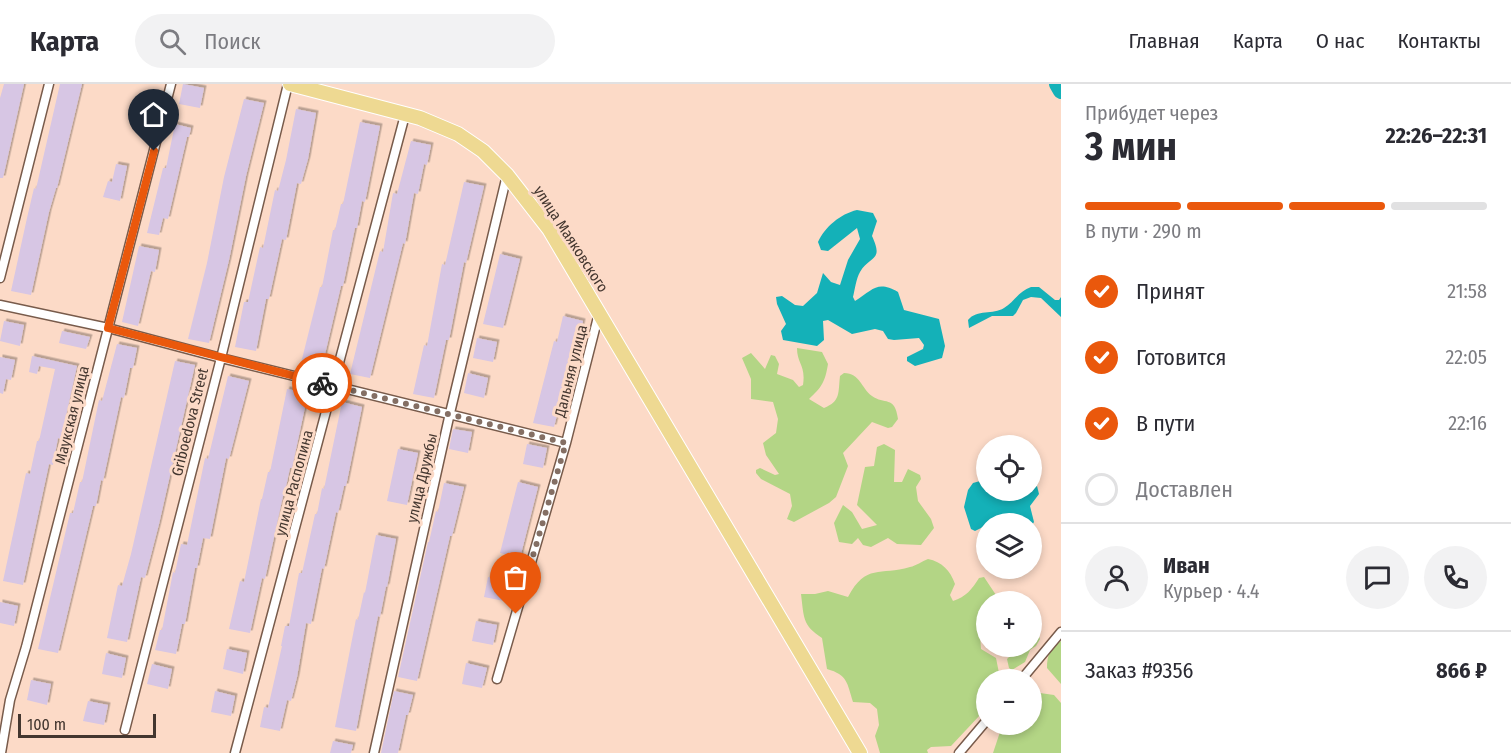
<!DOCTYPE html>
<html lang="ru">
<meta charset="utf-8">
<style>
body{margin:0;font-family:"Fira Sans Condensed",sans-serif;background:#f2f2f3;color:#2b2b33;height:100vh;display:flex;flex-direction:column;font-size:22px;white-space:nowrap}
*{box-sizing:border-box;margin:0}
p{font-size:20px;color:#7c7c81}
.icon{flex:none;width:33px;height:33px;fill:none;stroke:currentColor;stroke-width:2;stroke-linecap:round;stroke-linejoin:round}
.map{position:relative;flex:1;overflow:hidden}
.details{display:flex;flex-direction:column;background:#fff;width:450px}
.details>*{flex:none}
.fabs{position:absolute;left:976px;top:351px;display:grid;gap:12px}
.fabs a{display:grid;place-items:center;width:66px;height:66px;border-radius:50%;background:#fff;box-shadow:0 3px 9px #0003;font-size:30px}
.scale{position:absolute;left:18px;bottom:15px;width:138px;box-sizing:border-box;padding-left:6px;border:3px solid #43362f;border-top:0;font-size:16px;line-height:21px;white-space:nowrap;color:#43362f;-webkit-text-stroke:4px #fcdac7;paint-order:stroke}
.pin{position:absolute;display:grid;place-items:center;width:51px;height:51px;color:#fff;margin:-62px -26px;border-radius:50% 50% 50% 0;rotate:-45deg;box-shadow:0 0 6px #0007}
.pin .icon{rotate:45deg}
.courier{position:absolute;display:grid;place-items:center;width:60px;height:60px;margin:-30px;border:4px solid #ea580c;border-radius:50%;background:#fff;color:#222;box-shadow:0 2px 8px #0007}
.head em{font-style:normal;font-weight:700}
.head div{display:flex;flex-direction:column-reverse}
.head{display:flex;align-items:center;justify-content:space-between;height:102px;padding:0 24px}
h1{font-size:39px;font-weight:700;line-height:45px}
.bar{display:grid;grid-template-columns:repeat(4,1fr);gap:9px 6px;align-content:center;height:72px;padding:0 24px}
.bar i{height:8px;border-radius:4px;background:#e1e1e2}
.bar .current{background:#ea580c}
.bar p{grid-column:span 4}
.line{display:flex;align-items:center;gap:15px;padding:0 24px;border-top:2px solid #e1e1e2}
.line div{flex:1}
.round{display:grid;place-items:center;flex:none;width:63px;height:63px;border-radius:32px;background:#f2f2f3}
ol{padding:0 24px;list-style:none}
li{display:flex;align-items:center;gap:18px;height:66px}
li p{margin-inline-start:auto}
li .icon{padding:6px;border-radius:50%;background:#ea580c;color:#fff;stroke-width:4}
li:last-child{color:#7c7c81}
li i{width:33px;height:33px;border:3px solid #e1e1e2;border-radius:50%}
header{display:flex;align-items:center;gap:36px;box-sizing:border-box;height:84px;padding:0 30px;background:#fff;border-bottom:2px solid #e1e1e2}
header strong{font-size:28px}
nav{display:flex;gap:33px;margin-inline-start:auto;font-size:21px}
.search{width:420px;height:54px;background:#f2f2f3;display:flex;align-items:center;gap:15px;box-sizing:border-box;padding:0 21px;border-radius:33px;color:#7c7c81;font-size:22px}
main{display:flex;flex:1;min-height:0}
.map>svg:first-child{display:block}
.green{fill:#b3d585}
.water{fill:#14b1b8}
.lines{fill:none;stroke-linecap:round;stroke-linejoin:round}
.river{stroke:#14b1b8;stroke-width:16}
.building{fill:#d7c6e4;filter:url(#shadow)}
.street-casing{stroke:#785b4b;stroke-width:11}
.primary-casing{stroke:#fff;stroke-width:16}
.street{stroke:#fff;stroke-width:8}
.primary{stroke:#eed992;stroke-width:14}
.done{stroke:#846f64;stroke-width:6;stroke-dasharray:0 10.8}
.route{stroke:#ea580c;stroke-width:8}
.labels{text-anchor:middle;stroke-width:6;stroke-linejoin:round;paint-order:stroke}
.street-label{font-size:15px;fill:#43362f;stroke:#fcdac7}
</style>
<header>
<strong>Карта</strong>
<div class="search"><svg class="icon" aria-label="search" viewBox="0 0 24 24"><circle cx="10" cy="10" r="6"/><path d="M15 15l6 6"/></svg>Поиск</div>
<nav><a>Главная</a><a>Карта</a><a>О нас</a><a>Контакты</a></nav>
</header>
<main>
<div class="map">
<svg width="1061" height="669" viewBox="0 0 1061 669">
<defs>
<filter id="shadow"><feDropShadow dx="2.5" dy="-2.5" stdDeviation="0" flood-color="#0004"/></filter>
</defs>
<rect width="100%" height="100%" fill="#fcdac7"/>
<!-- green -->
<path class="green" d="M797 264 822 268 828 280C825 298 822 303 809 315L824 324C841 317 838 309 840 292L844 289C860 289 861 304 872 312 884 321 895 311 898 335L892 343 888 344 872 338 843 369 848 382 836 413 829 419 794 438 787 435 792 422 790 410 761 395 756 389V386L760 384 775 391 779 390 766 371 763 359 776 349 778 335 773 318 751 315V295L742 274 751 269 765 285 771 271 775 272 779 280 777 290 793 296 799 303 803 301C806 281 797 280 797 264Z
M884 360 895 366 894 398H902L908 385 920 391 921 395 916 403 918 417 931 435 934 444 921 461 897 460 888 454 871 463 863 461 858 454 852 460 839 458 834 439 843 421 852 428 862 445 877 441 857 421 865 383 874 382 877 363Z
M928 475C942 478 950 486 955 500L950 511 953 517C966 513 972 505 979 494L984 493 1000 517 987 518V553L980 551 981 565 996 574 1000 594 999 595 987 596V608L984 611 981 630 951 662 931 663 927 666 928 669H880L875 652 879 641 877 625 870 619 853 618C847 599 848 591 827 585L822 554C802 541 804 533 801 510H815L828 507 848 513C866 479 880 492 910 483 916 482 922 477 928 475Z
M1032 532 1040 555 1036 562 1030 566 1025 578 1012 586 1009 584 1007 575 1019 563 1032 562Z
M1061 557V600L1047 584C1047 571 1050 564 1061 557Z
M1040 609 1054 611 1061 619V669H993L1001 645 1004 641 1032 640V616Z"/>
<!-- water -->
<path class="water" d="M857 126 873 129 877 137 872 152C884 178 870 171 860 188 856 195 855 205 853 213L855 217C873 206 877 196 898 208L904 226 939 235 945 262 942 274 915 282 907 277V273L923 265 924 261 919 254 894 256 888 255 883 247 875 245 852 250 828 236 823 237 824 256 817 262 783 256 781 247 786 240 777 220 776 213 782 212 795 221 803 222 817 209 823 189 831 198 840 201 848 176 860 155 857 144 828 167 821 166 818 158C825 143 840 130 857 126Z
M1031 203H1039L1055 216H1059L1061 213V233L1041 214 1031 213 1023 216 1016 229 1013 232H992L969 244 968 236C977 225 993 231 1004 224 1014 218 1019 207 1031 203Z
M987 395V406H1032V403L1037 402 1039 410 1030 422 1034 438 1032 441 1023 439 987 440V444L983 443 975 447 971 445 964 423 968 406 973 399Z"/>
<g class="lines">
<!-- river -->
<path class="river" d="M1057 0 1061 7"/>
</g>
<!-- building -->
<path class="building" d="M4 0H24L3 94H0V14Z
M60 0H82L57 104H56L49 128 31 211 11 207 27 134 34 104 36 105Z
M183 0 204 4 200 24 179 20Z
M244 15 264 19 246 92 229 176 209 259 188 255 207 179 224 93Z
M296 25 316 29 308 75 301 100 297 99 286 156 282 155 269 215H266L256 267 235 263 244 218H248L260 163 263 164 275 106 278 107 286 76Z
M360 38 380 42 365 118 362 117 357 144H355L343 202H341L322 283 301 279 320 203H322L333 146H335L341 120H343Z
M175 40 191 44 189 53H187L168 135 163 134 159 151 147 149 163 84H166Z
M411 57 431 61 427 81 424 80 418 110 414 109 405 160 403 159 370 294 350 290 380 167 383 168 393 109 397 110Z
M116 80 127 82 120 117 103 113 108 97 112 98Z
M464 98 484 102 466 179 464 178 449 256H446L434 314 413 310 424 261 427 262 442 180 445 181Z
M139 162 159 166 155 188 151 187 138 242 122 238Z
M500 170 520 175 503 244 483 240Z
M563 232 583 237 579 257 576 256 554 343 533 339 554 257 557 258Z
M4 237 24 241 20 262 0 257Z
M62 247 90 253 86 265 59 259Z
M477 254 497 258 493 278 473 274Z
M117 260 137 264 133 284H130L124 314 121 313 103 397 101 396 96 422H93L58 569 38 565 70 429H73L80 398H82L99 316 102 317Z
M32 272 77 282 61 355 58 354 53 381 49 380 23 501 3 497 26 389 30 390 37 357H39L55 285 39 282 37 290 29 288Z
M0 273 15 276 11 296 6 295 3 310 0 309Z
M175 277 195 281 159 440 145 494 141 493 127 558 107 554 118 501 122 502 131 470Z
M468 289 488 294 484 314 464 309Z
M228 292 249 297 229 375 226 374 210 455 203 454 197 484H195L185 540H182L176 570 155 566 160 546H162L173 488 175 489 181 460 187 461 205 374 208 375Z
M287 305 308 309 292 384H290L284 412H283L265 495 262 494 250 549 229 545 240 497 244 498 261 415H262L268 388H270Z
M342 318 362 323 346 402H344L338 429 336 428 324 485 322 484 311 540 306 539 297 593 291 617 287 616 280 647 260 643 264 623 268 624 282 562H281L285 542H289L299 489H302L315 430H317L322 404 324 405Z
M453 345 472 348 468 369 449 365Z
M527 360 547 364 543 384 523 380Z
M398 365 418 369 407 421 387 417Z
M518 398 538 403 520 474 500 469Z
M444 399 464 403 452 452H450L417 597 398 593 428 458H429L436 427 438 428Z
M376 451 396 455 387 503 386 502 380 533 378 532 356 647 335 643 356 535 358 536 364 508 365 509Z
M488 493 509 497 504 517 484 513Z
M0 518 18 522 14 542 0 539Z
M476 537 497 541 493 561 472 557Z
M227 565 247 569 243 590 223 585Z
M106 569 126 574 122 594 102 590Z
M466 579 487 584 482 604 462 600Z
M152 580 172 585 168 605 147 600Z
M31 596 51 600 47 621 27 616Z
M215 607 235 612 231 632 211 628Z
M394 607 413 611 408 631H406L398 669H381Z
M88 617 108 621 104 641 83 637Z
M333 657 353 661 351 669H330Z"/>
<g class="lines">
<!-- street casing -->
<g class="street-casing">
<path id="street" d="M0 194 49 0
M0 221 108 244 221 274 566 359
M497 595 566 359 599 229
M1021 596 1061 548
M125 646 221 274 288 0
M1 669 10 616 26 563 171 0
M235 669 405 31
M374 669 450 329 507 91
M959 669 987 636"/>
</g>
<!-- primary casing -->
<g class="primary-casing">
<path id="primary" d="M290 0 420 34 458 50 483 67 507 91 549 145 860 669"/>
</g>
<!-- street -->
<use href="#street" class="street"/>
<!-- primary -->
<use href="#primary" class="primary"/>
</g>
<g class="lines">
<!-- done -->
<path class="done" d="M322 299 566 359 516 530"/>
<!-- route -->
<path class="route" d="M154 67 108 244 322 299"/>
</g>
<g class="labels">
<!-- street labels -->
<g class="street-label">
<text transform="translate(571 155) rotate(57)" y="5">улица Маяковского</text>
<text transform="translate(571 287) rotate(-76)" y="5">Дальняя улица</text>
<text transform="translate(72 331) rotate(-76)" y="5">Маукская улица</text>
<text transform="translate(190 338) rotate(-76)" y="5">Griboedova Street</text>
<text transform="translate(422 394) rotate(-77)" y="5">улица Дружбы</text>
<text transform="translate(294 399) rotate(-75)" y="5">улица Распопина</text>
</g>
</g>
</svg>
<div class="fabs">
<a><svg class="icon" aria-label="locate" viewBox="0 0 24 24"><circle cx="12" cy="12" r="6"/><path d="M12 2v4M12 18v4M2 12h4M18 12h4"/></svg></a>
<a><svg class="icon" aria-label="layers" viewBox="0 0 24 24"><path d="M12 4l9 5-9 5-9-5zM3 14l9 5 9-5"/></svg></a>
<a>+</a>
<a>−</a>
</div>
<div class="scale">100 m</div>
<div class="pin" style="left:516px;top:530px;background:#ea580c"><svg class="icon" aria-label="bag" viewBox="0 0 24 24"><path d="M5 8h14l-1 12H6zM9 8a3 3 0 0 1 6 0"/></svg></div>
<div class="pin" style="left:154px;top:67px;background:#1f2937"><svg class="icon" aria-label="home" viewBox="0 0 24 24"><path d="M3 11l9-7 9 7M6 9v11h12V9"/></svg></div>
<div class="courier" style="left:322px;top:299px"><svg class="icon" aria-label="bike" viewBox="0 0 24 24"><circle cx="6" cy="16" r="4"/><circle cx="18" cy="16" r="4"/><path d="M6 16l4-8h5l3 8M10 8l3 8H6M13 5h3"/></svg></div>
</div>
<section class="details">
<div class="head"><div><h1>3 мин</h1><p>Прибудет через</p></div><em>22:26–22:31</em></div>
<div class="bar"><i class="current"></i><i class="current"></i><i class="current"></i><i></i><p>В пути · 290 m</p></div>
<ol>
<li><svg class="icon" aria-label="check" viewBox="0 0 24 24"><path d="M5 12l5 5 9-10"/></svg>Принят<p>21:58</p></li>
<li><svg class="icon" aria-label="check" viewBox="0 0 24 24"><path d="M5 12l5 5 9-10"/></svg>Готовится<p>22:05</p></li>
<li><svg class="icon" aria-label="check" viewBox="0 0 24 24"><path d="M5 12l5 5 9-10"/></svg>В пути<p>22:16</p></li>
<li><i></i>Доставлен</li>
</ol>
<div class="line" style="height:108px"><a class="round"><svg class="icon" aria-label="person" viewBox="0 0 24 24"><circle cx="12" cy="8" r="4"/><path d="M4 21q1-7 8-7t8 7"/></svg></a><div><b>Иван</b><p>Курьер · 4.4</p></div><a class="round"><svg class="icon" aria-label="chat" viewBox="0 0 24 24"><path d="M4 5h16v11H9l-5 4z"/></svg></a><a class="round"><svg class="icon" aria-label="phone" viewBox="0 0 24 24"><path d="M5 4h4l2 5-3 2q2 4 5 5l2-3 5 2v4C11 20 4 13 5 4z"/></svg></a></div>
<div class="line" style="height:78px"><div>Заказ #9356</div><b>866 ₽</b></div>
</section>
</main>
